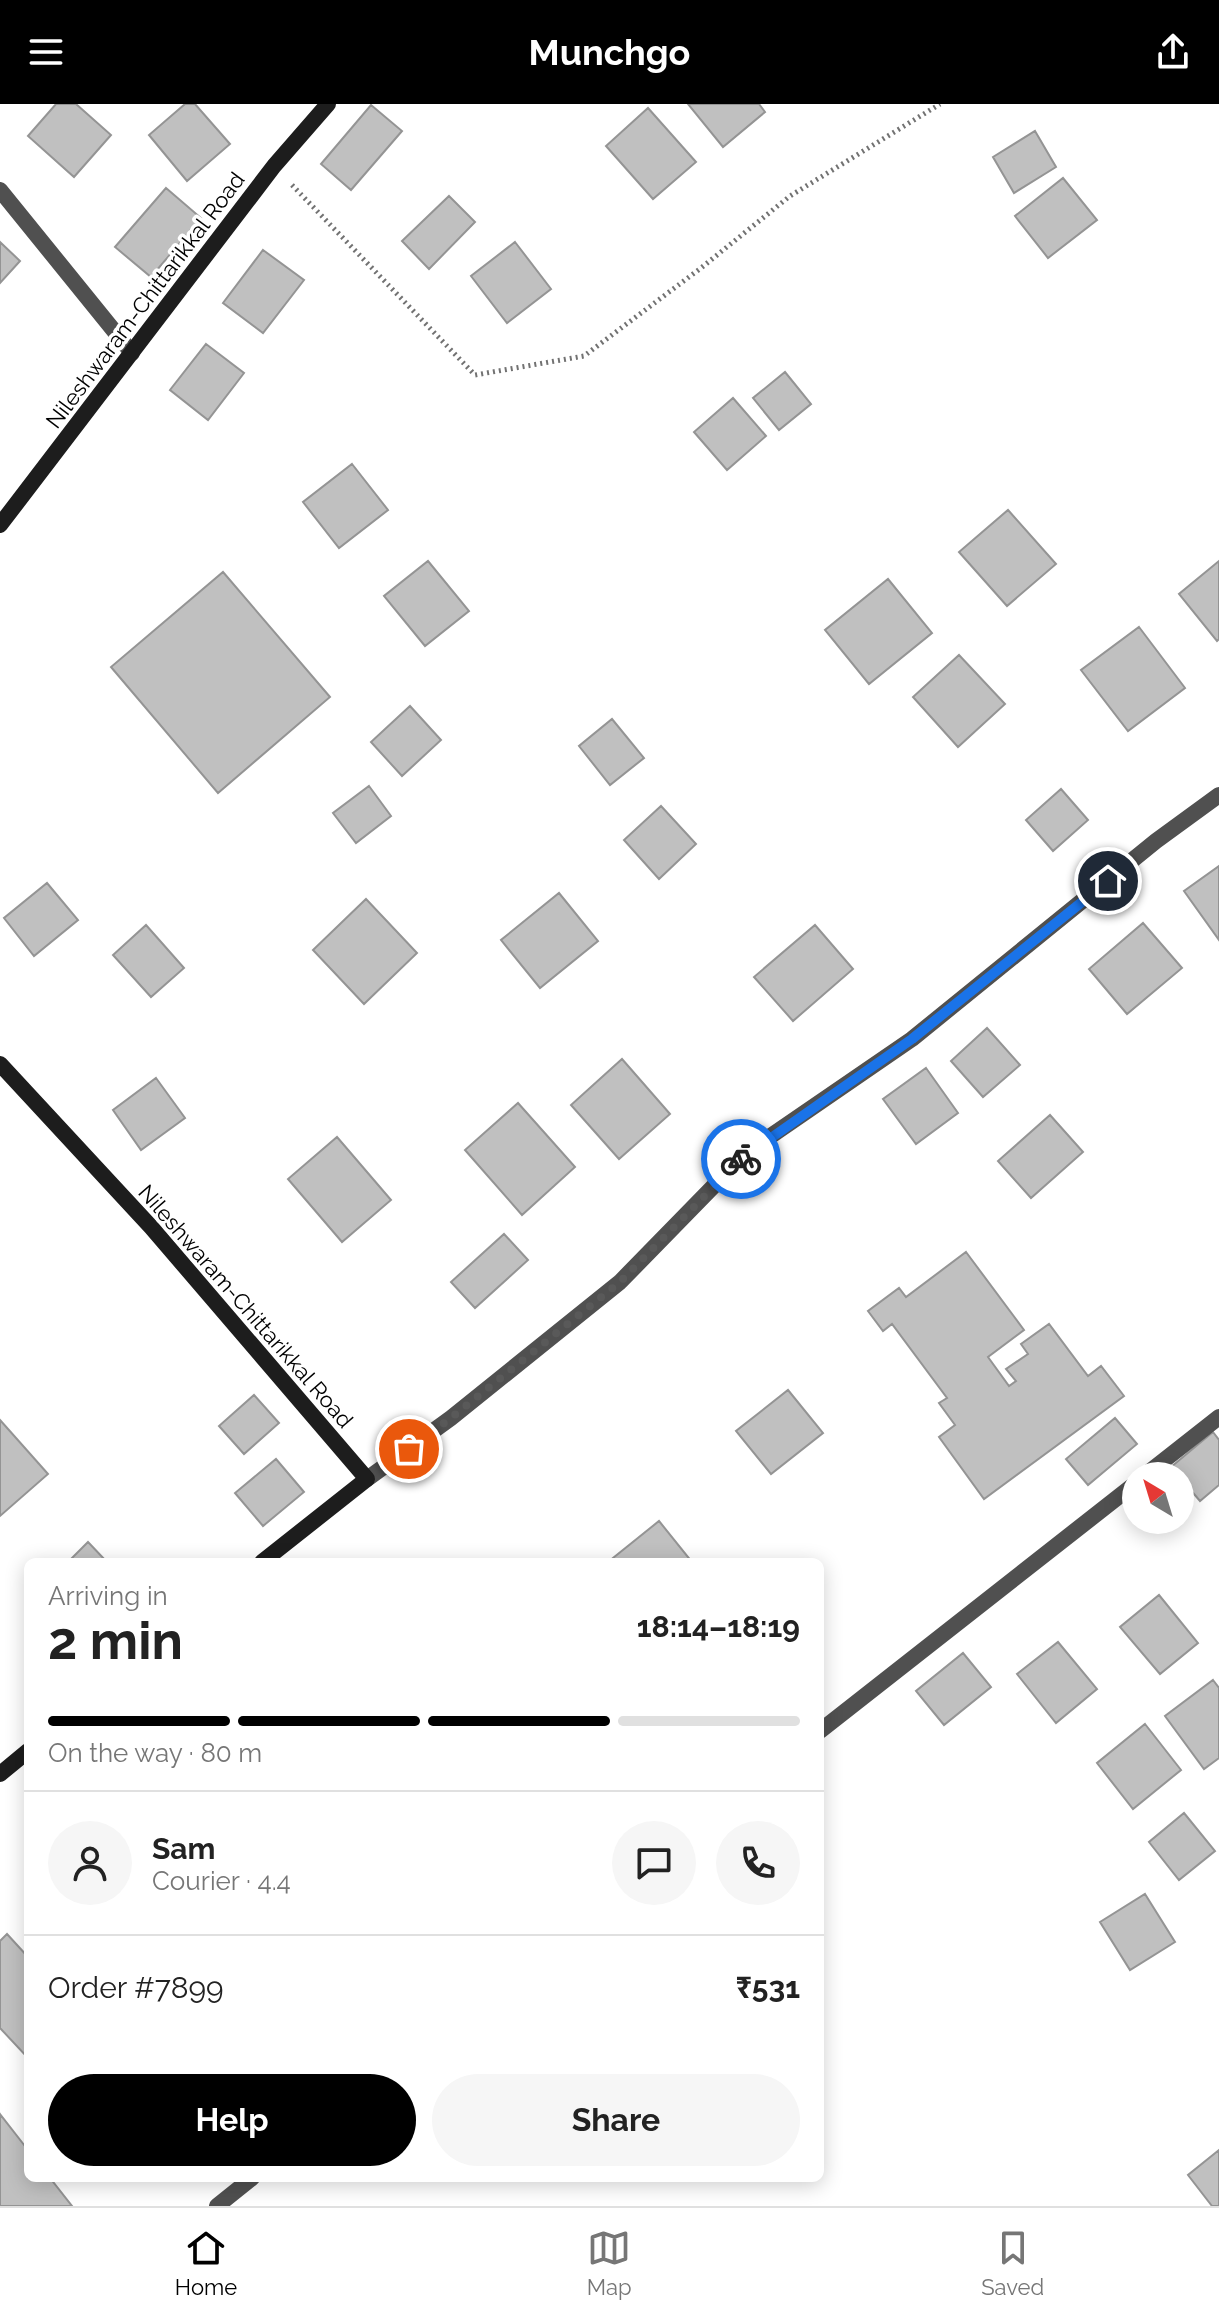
<!DOCTYPE html>
<meta charset="utf-8">
<style>
body{margin:0;font-family:Raleway,sans-serif;background:#f6f6f6;color:#222;height:100vh;display:flex;flex-direction:column;font-size:30px;white-space:nowrap}
*{box-sizing:border-box;margin:0}
p{font-size:26px;color:#767676}
.icon{flex:none;width:44px;height:44px;fill:none;stroke:currentColor;stroke-width:2;stroke-linecap:round;stroke-linejoin:round}
.map{position:relative;flex:1;overflow:hidden}
.drawer{position:absolute;left:24px;top:1454px;width:800px;height:624px;display:flex;flex-direction:column;background:#fff;border-radius:12px;box-shadow:0 4px 20px #0003}
.drawer>*{flex:none}
.needle{width:52px;rotate:322deg}
.buttons{position:absolute;left:1122px;top:1358px;display:grid;gap:16px}
.buttons a{display:grid;place-items:center;width:72px;height:72px;border-radius:50%;background:#fff;box-shadow:0 4px 20px #0003;font-size:40px}
.pin{position:absolute;display:grid;place-items:center;width:68px;height:68px;color:#fff;margin:-34px;border:4px solid #fff;border-radius:50%;box-shadow:0 2px 8px #0007}
.courier{position:absolute;display:grid;place-items:center;width:80px;height:80px;margin:-40px;border:6px solid #1a73e8;border-radius:50%;background:#fff;color:#222;box-shadow:0 2px 10px #0007}
.overview em{font-style:normal;font-weight:700}
.overview div{display:flex;flex-direction:column-reverse}
.overview{display:flex;align-items:center;justify-content:space-between;height:136px;padding:0 24px}
h1{font-size:52px;font-weight:700;line-height:60px}
.bar{display:grid;grid-template-columns:repeat(4,1fr);gap:12px 8px;align-content:center;height:96px;padding:0 24px}
.bar i{height:10px;border-radius:6px;background:#e0e0e0}
.bar .on{background:#000}
.bar p{grid-column:span 4}
.line{display:flex;align-items:center;gap:20px;padding:0 24px;border-top:2px solid #e0e0e0}
.line div{flex:1}
.round{display:grid;place-items:center;flex:none;width:84px;height:84px;border-radius:42px;background:#f6f6f6}
.primary-button{display:flex;gap:16px;margin-top:auto;padding:16px 24px}
.primary-button a{flex:1;height:92px;border-radius:48px;background:#000;color:#fff;font-size:32px;font-weight:700;line-height:92px;text-align:center}
.primary-button a+a{background:#f6f6f6;color:#222}
header{display:flex;justify-content:space-between;align-items:center;height:104px;padding:0 24px;background:#000;color:#fff;font-size:36px;font-weight:700}
.tab-bar{display:flex;justify-content:space-around;align-items:center;height:112px;border-top:2px solid #e0e0e0;background:#fff;font-size:22px;color:#767676}
.tab-bar a{display:grid;justify-items:center;gap:4px}
.tab-bar .on{color:#000}
.map>svg:first-child{display:block}
.building{fill:#c0c0c0;stroke:#949494;stroke-width:2}
.lines{fill:none;stroke-linecap:round;stroke-linejoin:round}
.path{stroke:#727272;stroke-width:5;stroke-dasharray:2 4;stroke-linecap:butt}
.minor{stroke:#505050;stroke-width:16}
.secondary{stroke:#1d1d1d;stroke-width:16}
.done{stroke:#595959;stroke-width:8;stroke-dasharray:0 14.4}
.route{stroke:#1a73e8;stroke-width:10}
.labels{text-anchor:middle;stroke-width:7;stroke-linejoin:round;paint-order:stroke}
.street-label{font-size:22px;fill:#000;stroke:#fff}
</style>
<header><svg class="icon" aria-label="menu" viewBox="0 0 24 24"><path d="M4 6h16M4 12h16M4 18h16"/></svg>Munchgo<svg class="icon" aria-label="share" viewBox="0 0 24 24"><path d="M12 15V3M7 8l5-5 5 5M5 13v7h14v-7"/></svg></header>
<div class="map">
<svg width="1219" height="2102" viewBox="0 0 1219 2102">
<rect width="100%" height="100%" fill="#fff"/>
<!-- building -->
<path class="building" d="M56 0H76L111 31 74 73 28 32Z
M185 0H195L230 40 187 77 149 31Z
M688 0H759L765 8 723 43Z
M371 1 402 27 351 86 321 60Z
M648 4 696 58 653 95 606 42Z
M1035 27 1056 63 1014 89 993 53Z
M1063 74 1097 116 1048 154 1015 112Z
M166 84 201 114 151 173 115 143Z
M449 92 475 118 429 165 402 137Z
M0 138 20 157 0 179Z
M515 138 551 185 507 219 471 172Z
M263 146 304 176 263 229 223 199Z
M206 240 244 269 208 316 170 286Z
M785 268 811 300 779 326 753 294Z
M733 294 766 332 727 366 694 328Z
M352 360 388 406 339 444 303 398Z
M1008 406 1056 460 1007 502 959 448Z
M428 457 469 507 425 542 384 492Z
M1219 457V535L1217 537 1179 490Z
M223 468 330 593 218 689 111 563Z
M888 475 932 529 869 580 825 526Z
M1139 523 1185 584 1128 627 1081 566Z
M959 551 1005 600 958 643 913 593Z
M410 602 441 636 402 672 371 638Z
M612 615 644 654 610 681 579 642Z
M369 682 391 712 356 739 333 709Z
M1061 685 1088 716 1053 747 1026 716Z
M661 702 696 740 659 775 624 736Z
M1219 762V836L1184 787Z
M47 779 78 816 34 852 4 814Z
M559 789 598 837 540 884 501 836Z
M366 795 417 849 364 900 313 846Z
M1143 819 1182 864 1127 910 1089 865Z
M146 821 184 864 151 893 113 851Z
M815 821 853 865 793 917 754 873Z
M987 924 1020 961 983 993 951 957Z
M622 955 670 1010 619 1055 571 1001Z
M926 964 958 1009 916 1040 883 995Z
M156 974 185 1014 141 1046 113 1006Z
M518 999 575 1063 522 1111 465 1046Z
M1050 1011 1083 1048 1031 1094 998 1057Z
M337 1033 391 1096 342 1138 288 1075Z
M504 1130 528 1156 475 1204 451 1178Z
M966 1148 1024 1226 988 1253 1009 1282 1016 1277 1006 1265 1028 1250 1021 1240 1049 1220 1088 1272 1101 1262 1124 1292 984 1395 939 1333 955 1321 939 1299 947 1294 892 1220 883 1227 868 1207 899 1184 906 1193Z
M788 1286 823 1329 771 1370 736 1327Z
M254 1291 279 1319 244 1350 219 1322Z
M1115 1314 1137 1340 1088 1381 1066 1355Z
M0 1316 48 1370 0 1412Z
M1213 1328 1219 1336V1381L1200 1397 1171 1363Z
M276 1355 304 1388 263 1422 235 1389Z
M659 1417 692 1458H608Z
M88 1438 107 1458H68Z
M1159 1491 1198 1539 1160 1570 1120 1523Z
M1058 1538 1097 1585 1056 1619 1017 1570Z
M963 1549 991 1583 944 1621 916 1587Z
M1213 1576 1219 1584V1654L1204 1665 1165 1612Z
M1145 1620 1181 1666 1133 1705 1097 1659Z
M1184 1709 1215 1747 1179 1776 1149 1738Z
M1145 1790 1175 1838 1130 1866 1100 1818Z
M7 1830 28 1853V1954L0 1924V1837Z
M0 2010 28 2046V2074H50L72 2102H0Z
M1219 2046V2102H1212L1188 2071Z"/>
<g class="lines">
<!-- path -->
<path class="path" d="M292 81 475 271 584 252 701 164 790 92 940 0"/>
<!-- minor -->
<path class="minor" d="M0 86 132 249
M1144 1372 1219 1313
M367 1375 451 1314 620 1178 746 1049 912 935 1156 737 1219 691
M820 1627 1136 1379
M217 2102 252 2074"/>
<!-- secondary -->
<path class="secondary" d="M0 421 274 62 328 0
M0 960 151 1123 367 1375 262 1458
M0 1670 28 1647"/>
</g>
<g class="lines">
<!-- done -->
<path class="done" d="M409 1345 451 1314 620 1178 741 1055"/>
<!-- route -->
<path class="route" d="M741 1055 912 935 1108 777"/>
</g>
<g class="labels">
<!-- street labels -->
<g class="street-label">
<text transform="translate(145 196) rotate(-53)" y="8">Nileshwaram-Chittarikkal Road</text>
<text transform="translate(246 1202) rotate(49)" y="8">Nileshwaram-Chittarikkal Road</text>
</g>
</g>
</svg>
<div class="buttons">
<a><svg class="needle" viewBox="-14 -14 28 28"><path d="M0-13l5 13h-10z" fill="#e53935"/><path d="M0 13l5-13h-10z" fill="#767676"/></svg></a>
</div>
<div class="pin" style="left:409px;top:1345px;background:#ea580c"><svg class="icon" aria-label="bag" viewBox="0 0 24 24"><path d="M5 8h14l-1 12H6zM9 8a3 3 0 0 1 6 0"/></svg></div>
<div class="pin" style="left:1108px;top:777px;background:#1f2937"><svg class="icon" aria-label="home" viewBox="0 0 24 24"><path d="M3 11l9-7 9 7M6 9v11h12V9"/></svg></div>
<div class="courier" style="left:741px;top:1055px"><svg class="icon" aria-label="bike" viewBox="0 0 24 24"><circle cx="6" cy="16" r="4"/><circle cx="18" cy="16" r="4"/><path d="M6 16l4-8h5l3 8M10 8l3 8H6M13 5h3"/></svg></div>
<section class="drawer">
<div class="overview"><div><h1>2 min</h1><p>Arriving in</p></div><em>18:14–18:19</em></div>
<div class="bar"><i class="on"></i><i class="on"></i><i class="on"></i><i></i><p>On the way · 80 m</p></div>
<div class="line" style="height:144px"><a class="round"><svg class="icon" aria-label="person" viewBox="0 0 24 24"><circle cx="12" cy="8" r="4"/><path d="M4 21q1-7 8-7t8 7"/></svg></a><div><b>Sam</b><p>Courier · 4.4</p></div><a class="round"><svg class="icon" aria-label="chat" viewBox="0 0 24 24"><path d="M4 5h16v11H9l-5 4z"/></svg></a><a class="round"><svg class="icon" aria-label="phone" viewBox="0 0 24 24"><path d="M5 4h4l2 5-3 2q2 4 5 5l2-3 5 2v4C11 20 4 13 5 4z"/></svg></a></div>
<div class="line" style="height:104px"><div>Order #7899</div><b>₹531</b></div>
<div class="primary-button"><a>Help</a><a>Share</a></div>
</section>
</div>
<nav class="tab-bar">
<a class="on"><svg class="icon" aria-label="home" viewBox="0 0 24 24"><path d="M3 11l9-7 9 7M6 9v11h12V9"/></svg>Home</a>
<a><svg class="icon" aria-label="map" viewBox="0 0 24 24"><path d="M3 6l6-2 6 2 6-2v14l-6 2-6-2-6 2zM9 4v14M15 6v14"/></svg>Map</a>
<a><svg class="icon" aria-label="saved" viewBox="0 0 24 24"><path d="M7 4h10v16l-5-4-5 4z"/></svg>Saved</a>
</nav>
